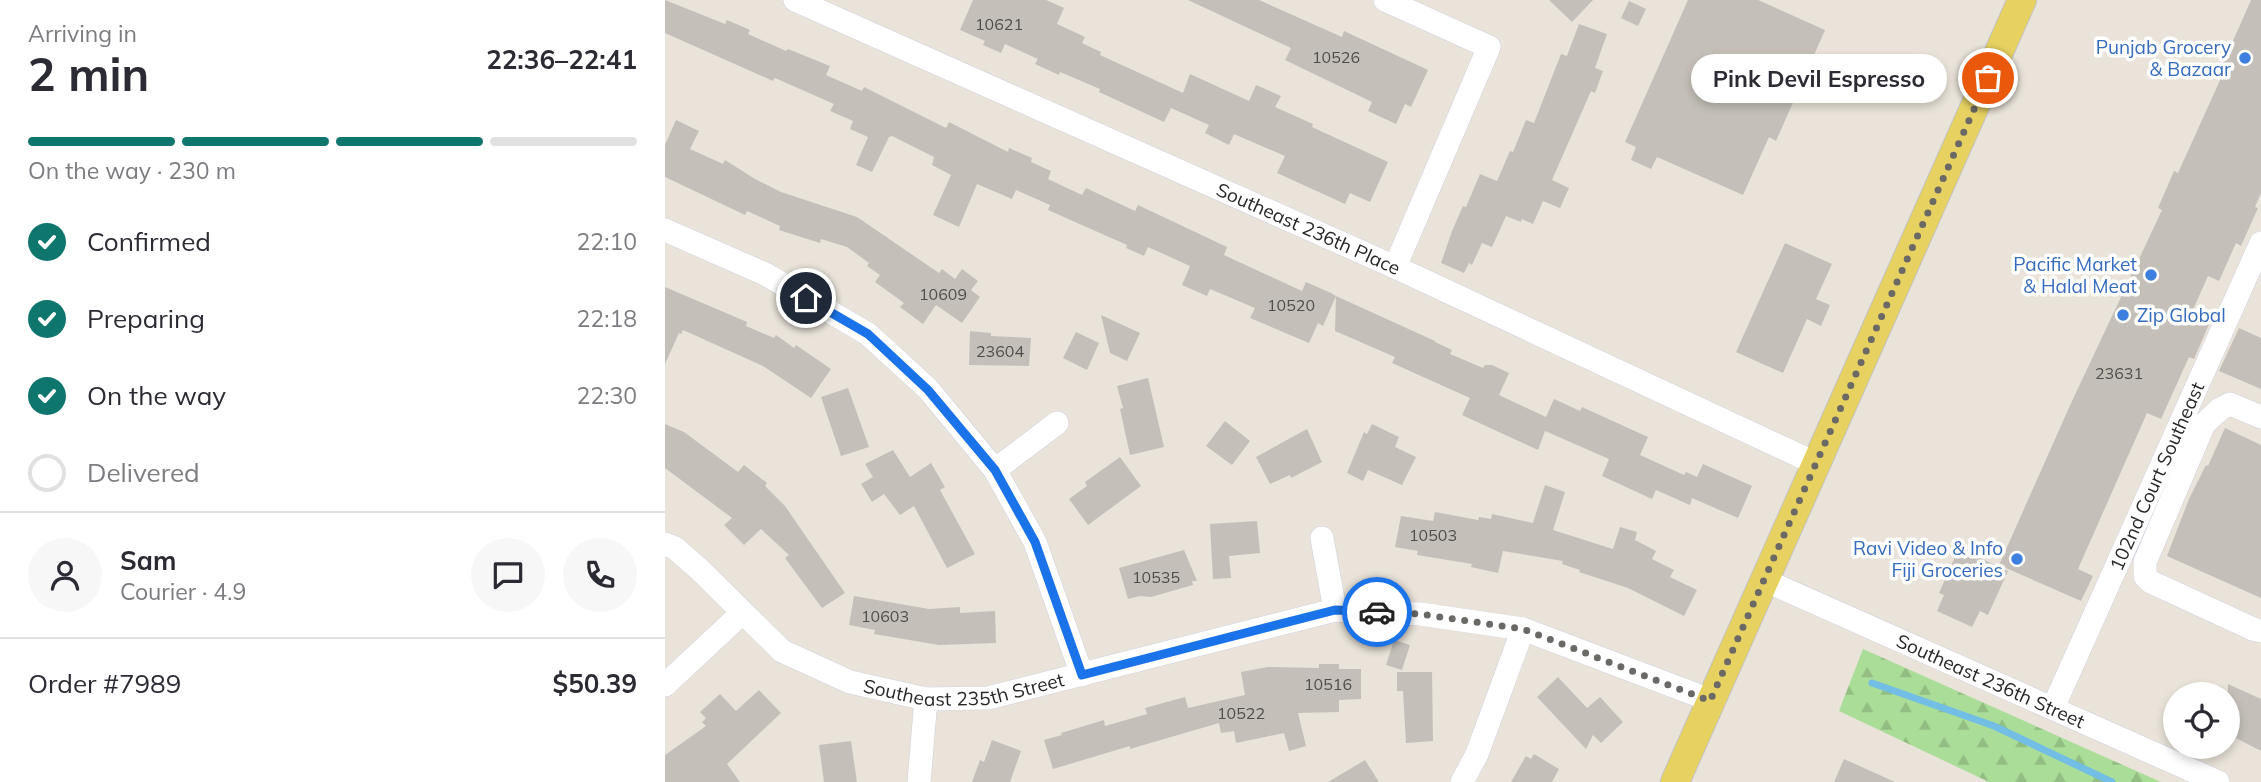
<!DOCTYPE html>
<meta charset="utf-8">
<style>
body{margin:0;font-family:Mulish,sans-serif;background:#f7f7f7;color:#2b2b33;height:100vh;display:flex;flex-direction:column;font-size:26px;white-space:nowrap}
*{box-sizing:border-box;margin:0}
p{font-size:23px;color:#7c7c81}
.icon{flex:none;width:38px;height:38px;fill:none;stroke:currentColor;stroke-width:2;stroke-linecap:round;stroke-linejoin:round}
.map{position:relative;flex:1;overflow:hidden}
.sheet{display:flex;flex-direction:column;background:#fff;width:665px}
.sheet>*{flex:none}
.fabs{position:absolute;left:1498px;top:682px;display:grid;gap:14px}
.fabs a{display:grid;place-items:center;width:77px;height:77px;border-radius:50%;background:#fff;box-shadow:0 4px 10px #0003;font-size:35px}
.pin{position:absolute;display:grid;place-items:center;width:60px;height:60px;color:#fff;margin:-30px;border:4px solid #fff;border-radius:50%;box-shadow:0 2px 7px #0007}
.courier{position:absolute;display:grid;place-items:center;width:70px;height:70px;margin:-35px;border:5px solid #1a73e8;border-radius:50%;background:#fff;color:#222;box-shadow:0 2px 9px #0007}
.bubble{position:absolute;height:49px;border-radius:24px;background:#fff;box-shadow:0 4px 10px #0003;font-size:23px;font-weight:700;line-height:49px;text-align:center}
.headline em{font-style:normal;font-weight:700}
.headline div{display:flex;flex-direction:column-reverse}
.headline{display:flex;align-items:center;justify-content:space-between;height:119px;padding:0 28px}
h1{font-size:46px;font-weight:700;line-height:52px}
.bar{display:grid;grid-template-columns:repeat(4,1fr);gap:10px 7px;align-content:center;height:84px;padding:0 28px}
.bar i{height:9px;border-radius:5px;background:#e1e1e2}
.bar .selected{background:#0f766e}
.bar p{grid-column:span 4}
.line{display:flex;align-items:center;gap:18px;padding:0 28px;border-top:2px solid #e1e1e2}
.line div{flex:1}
.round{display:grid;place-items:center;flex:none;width:74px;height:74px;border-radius:37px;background:#f7f7f7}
ol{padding:0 28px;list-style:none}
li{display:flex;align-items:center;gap:21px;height:77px}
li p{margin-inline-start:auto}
li .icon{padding:7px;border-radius:50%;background:#0f766e;color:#fff;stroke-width:4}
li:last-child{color:#7c7c81}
li i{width:38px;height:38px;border:4px solid #e1e1e2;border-radius:50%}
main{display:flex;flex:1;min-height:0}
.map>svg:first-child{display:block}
.forest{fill:url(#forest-firs)}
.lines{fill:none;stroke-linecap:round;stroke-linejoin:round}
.stream{stroke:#72bee5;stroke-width:7}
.building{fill:#c4c0b9}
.minor-casing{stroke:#cfd1df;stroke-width:24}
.major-casing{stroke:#c3c3c3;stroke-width:30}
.minor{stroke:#fff;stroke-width:23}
.major{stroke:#e6d161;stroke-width:28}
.done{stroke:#6b6965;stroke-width:7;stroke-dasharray:0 12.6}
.route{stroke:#1a73e8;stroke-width:9}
.shop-dot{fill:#3f7fe0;stroke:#fff;stroke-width:2.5}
.labels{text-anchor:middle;stroke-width:7;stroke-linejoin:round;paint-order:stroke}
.number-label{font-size:16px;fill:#4e4d4c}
.shop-label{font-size:19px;fill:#366cbe;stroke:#fff;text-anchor:end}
.street-label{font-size:19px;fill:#272727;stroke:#fff}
</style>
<main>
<section class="sheet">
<div class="headline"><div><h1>2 min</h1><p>Arriving in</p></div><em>22:36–22:41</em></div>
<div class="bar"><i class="selected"></i><i class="selected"></i><i class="selected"></i><i></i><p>On the way · 230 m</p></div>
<ol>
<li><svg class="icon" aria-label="check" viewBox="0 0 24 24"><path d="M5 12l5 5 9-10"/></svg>Confirmed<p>22:10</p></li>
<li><svg class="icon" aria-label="check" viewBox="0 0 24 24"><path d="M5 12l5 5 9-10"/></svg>Preparing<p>22:18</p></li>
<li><svg class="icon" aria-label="check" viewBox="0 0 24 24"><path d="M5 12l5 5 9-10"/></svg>On the way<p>22:30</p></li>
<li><i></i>Delivered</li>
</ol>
<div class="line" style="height:126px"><a class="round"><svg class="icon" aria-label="person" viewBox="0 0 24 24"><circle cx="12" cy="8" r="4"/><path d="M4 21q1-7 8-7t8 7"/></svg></a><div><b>Sam</b><p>Courier · 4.9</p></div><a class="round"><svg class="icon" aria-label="chat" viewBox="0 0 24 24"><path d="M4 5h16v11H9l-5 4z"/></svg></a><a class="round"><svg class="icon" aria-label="phone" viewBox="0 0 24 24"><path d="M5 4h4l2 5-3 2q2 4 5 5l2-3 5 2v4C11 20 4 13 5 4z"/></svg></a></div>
<div class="line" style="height:91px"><div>Order #7989</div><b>$50.39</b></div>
</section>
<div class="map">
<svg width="1596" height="782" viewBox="0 0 1596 782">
<defs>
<pattern id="forest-firs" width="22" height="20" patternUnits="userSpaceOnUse" patternTransform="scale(1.75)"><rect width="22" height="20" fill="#aadd98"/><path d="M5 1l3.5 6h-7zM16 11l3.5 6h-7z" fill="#92be83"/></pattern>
</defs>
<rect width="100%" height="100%" fill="#e9e3d9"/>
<!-- forest -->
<path class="forest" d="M1198 649 1496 782H1324L1174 711Z"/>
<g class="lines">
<!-- stream -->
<path class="stream" d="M1207 683 1329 726 1447 782"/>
</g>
<!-- building -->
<path class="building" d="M0 0 60 24 62 20 85 30 83 34 121 51 123 49 165 66 161 75 197 91 199 87 281 128 284 122 343 152 344 148 367 158 366 162 386 171 383 179 417 195 421 188 470 211 473 205 562 247 559 255 637 291 641 282 666 293 671 296 658 326 653 323 644 343 585 318 590 308 545 289 542 296 517 285 525 266 483 247 479 256 461 248 462 245 383 210 385 205 351 190 347 199 312 184 294 227 268 215 286 175 267 165 269 157 227 136 224 137 207 172 191 165 203 137 185 129 188 121 165 111 169 104 110 78 108 81 0 33Z
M308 0H381L399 8 392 24 420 37 417 43 436 52 435 55 518 93 525 74 584 101 591 85 616 96 610 107 648 124 647 127 723 162 705 202 685 193 680 204 612 173 620 156 569 134 564 145 540 133 544 125 506 108 499 122 434 92 435 89 395 72 394 75 370 64 373 59 340 44 336 53 318 45 320 41 295 30Z
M523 0H594L677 37 679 31 763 70 746 107 740 104 731 124 703 111 707 102 620 60 626 48Z
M884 0H928L907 22Z
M1023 0H1093L1160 30 1111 141 1104 137 1078 195 992 157 986 169 966 160 971 147 960 142Z
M1586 0H1596V193L1590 207 1593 208 1576 246 1571 243 1554 281 1543 276 1526 314 1545 322 1529 359 1524 357 1496 419 1482 413 1413 569 1428 576 1416 601 1334 565 1407 401 1497 210 1493 208 1509 171 1513 173 1556 78 1552 77Z
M964 1 981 9 973 26 956 18Z
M914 24 942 34 930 68 938 71 930 93 926 91 887 180 904 188 895 208 878 201 868 224 857 219 856 222 841 216 827 247 817 243 807 265 804 263 799 273 776 263 787 231 798 206 801 207 815 174 832 181 845 151 848 152 861 120 869 123 896 54 902 56Z
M11 120 34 131 25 149 58 164 60 160 90 179 116 192 192 217 274 273 277 269 290 279 297 269 313 281 306 290 315 297 297 323 271 305 258 324 235 307 239 303 210 282 215 275 202 266 204 263 182 247 156 239 155 243 114 230 115 226 82 211 80 215 0 177V145Z
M1120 243 1167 264 1151 299 1165 305 1156 326 1142 319 1118 373 1071 352Z
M0 287 82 322 81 326 109 338 111 335 129 348 131 345 166 369 146 398 98 366 18 330 16 334 14 333 0 364Z
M671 296 770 341V342L787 350 785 354 818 368 820 365H827L844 373 834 395 881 417 889 399 915 411 917 407 983 437 975 455 1019 475 1021 472 1032 477 1038 464 1087 486 1073 518 1027 498 1025 505 991 490 987 499 937 476 944 459 880 431 873 450 797 415 805 398 727 363 730 357 670 331Z
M436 315 475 333 462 361 445 353Z
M1574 328 1596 338V389L1554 371Z
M305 331 326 333V336L366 338 364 366 304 365Z
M411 332 434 343 422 370 398 358Z
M483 378 499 447 465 455 455 409 458 408 452 386Z
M183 388 204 447 176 456 156 397Z
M560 421 585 441 567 465 541 446Z
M0 424 19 432 73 472 79 465 102 483 100 486 120 506 180 593 157 608 120 558 124 555 96 529 79 545 59 525 67 518 0 468Z
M707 424 734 437 730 447 751 457 737 485 703 470 698 481 682 473 699 432 702 434Z
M1560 428 1596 445V598L1502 556 1524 499 1541 465 1543 466Z
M642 429 657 462 626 478 625 475 605 484 591 457Z
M228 450 245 477 266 463 280 487 275 490 310 554 282 568 249 506 235 515 219 494 207 502 196 484 208 477 200 464Z
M455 457 476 486 423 525 404 499 422 486 420 482Z
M880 485 900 492 888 530 948 549 955 527 972 532 970 540 991 551 987 559 1009 570 1005 577 1032 590 1019 616 963 588 914 572 915 570 897 564 898 561 838 551 833 573 806 567 807 564 752 555 753 551 730 547 736 516 768 521 770 512 813 520 814 517 826 519 827 514 868 523Z
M592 521 595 553 564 556 566 578 548 579 545 524Z
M1294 548 1343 571 1323 615 1315 611 1307 627 1272 611 1279 595 1274 593Z
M519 550 532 581H527L528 585 486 597 475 596 463 599 454 568Z
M189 596 264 609 295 607V613L330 611 331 643 274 645 209 634 210 630 184 625Z
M729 640 745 645 737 670 721 665Z
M654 664H674V669H696V699L674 700V712L633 713 641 746 624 751 619 733 571 743 569 731 556 733 554 723 465 749V746L388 769 379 740 397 735 396 733 439 720 440 726 482 714 480 708 520 697 523 708 580 695 576 672 603 667 654 668Z
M732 672H767L768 741 741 743 738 691H732Z
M893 677 922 708 935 697 958 722 936 743 928 735 921 749 872 697Z
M1563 684 1596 699V751L1563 734Z
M94 690 116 713 62 764 75 782H0V755L41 726 37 722 41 718 35 712 55 694 71 711Z
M327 740 356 751 345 782H307L315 760 319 762Z
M186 741 192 782H159L154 745Z
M869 754 894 769 887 782H846L861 756 866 759Z
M1179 759 1230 782H1169Z
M700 760 714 782H663Z"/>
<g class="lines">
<!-- minor casing -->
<g class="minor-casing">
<g id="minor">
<path id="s1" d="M130 0 730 267 1152 464"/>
<path d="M720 0 824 47 730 267"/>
<path d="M0 230 100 274 203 334 263 389 330 470 370 542 417 675"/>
<path d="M1596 417 1565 404 1555 409 1539 424 1480 562V576L1486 582 1588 629 1596 631"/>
<path d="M330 470 392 423"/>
<path d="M657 538 670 610"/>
<path id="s2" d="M0 544 10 548 35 570 117 651 185 682 261 699 323 698 670 610 755 614 858 629 1045 700"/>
<path id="s3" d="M1099 580 1553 782"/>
<path d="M0 685 77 613"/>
<path id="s4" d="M1388 708 1596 243"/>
<path d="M254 782 261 699"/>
<path d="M797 782 812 754 858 629"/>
</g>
</g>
<!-- major casing -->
<g class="major-casing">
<path id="major" d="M1010 782 1357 0"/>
</g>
<!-- minor -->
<use href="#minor" class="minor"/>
<!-- major -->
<use href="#major" class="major"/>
</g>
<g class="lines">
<!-- done -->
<path class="done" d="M712 612 755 614 858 629 1045 701 1323 78"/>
<!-- route -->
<path class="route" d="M141 298 203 334 263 390 330 470 370 542 417 675 670 610 712 612"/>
</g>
<!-- markers -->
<g class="shop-dot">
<circle cx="1580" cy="58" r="7"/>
<circle cx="1486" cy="275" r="7"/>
<circle cx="1458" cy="315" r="7"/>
<circle cx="1352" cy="559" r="7"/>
</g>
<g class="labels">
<!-- number labels -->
<g class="number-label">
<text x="334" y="30">10621</text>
<text x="671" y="63">10526</text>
<text x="278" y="300">10609</text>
<text x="626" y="311">10520</text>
<text x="335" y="357">23604</text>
<text x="1454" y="379">23631</text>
<text x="768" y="541">10503</text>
<text x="491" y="583">10535</text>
<text x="220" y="622">10603</text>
<text x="663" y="690">10516</text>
<text x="576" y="719">10522</text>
</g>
<!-- shop labels -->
<g class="shop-label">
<text x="1566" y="54">Punjab Grocery<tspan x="1566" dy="22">&amp; Bazaar</tspan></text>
<text x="1472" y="271">Pacific Market<tspan x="1472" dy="22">&amp; Halal Meat</tspan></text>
<text x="1472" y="322" text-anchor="start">Zip Global</text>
<text x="1338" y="555">Ravi Video &amp; Info<tspan x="1338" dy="22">Fiji Groceries</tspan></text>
</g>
<!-- street labels -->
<g class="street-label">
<text dy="7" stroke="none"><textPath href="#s1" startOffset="562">Southeast 236th Place</textPath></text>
<text dy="7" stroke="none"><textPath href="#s4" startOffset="254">102nd Court Southeast</textPath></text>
<text dy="7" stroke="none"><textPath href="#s2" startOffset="350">Southeast 235th Street</textPath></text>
<text dy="7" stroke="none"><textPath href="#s3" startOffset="248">Southeast 236th Street</textPath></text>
</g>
</g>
</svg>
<div class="fabs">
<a><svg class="icon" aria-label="locate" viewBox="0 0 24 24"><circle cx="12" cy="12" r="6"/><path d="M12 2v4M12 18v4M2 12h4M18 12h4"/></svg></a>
</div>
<div class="pin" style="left:1323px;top:78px;background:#ea580c"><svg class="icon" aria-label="bag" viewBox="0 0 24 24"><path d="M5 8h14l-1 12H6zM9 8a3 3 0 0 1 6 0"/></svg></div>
<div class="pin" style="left:141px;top:298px;background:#1f2937"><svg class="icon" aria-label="home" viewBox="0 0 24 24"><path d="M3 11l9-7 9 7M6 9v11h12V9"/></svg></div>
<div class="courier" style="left:712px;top:612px"><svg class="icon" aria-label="car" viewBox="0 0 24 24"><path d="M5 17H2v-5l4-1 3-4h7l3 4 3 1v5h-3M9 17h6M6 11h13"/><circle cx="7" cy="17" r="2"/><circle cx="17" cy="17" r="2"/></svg></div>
<div class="bubble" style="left:1026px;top:54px;width:256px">Pink Devil Espresso</div>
</div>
</main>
